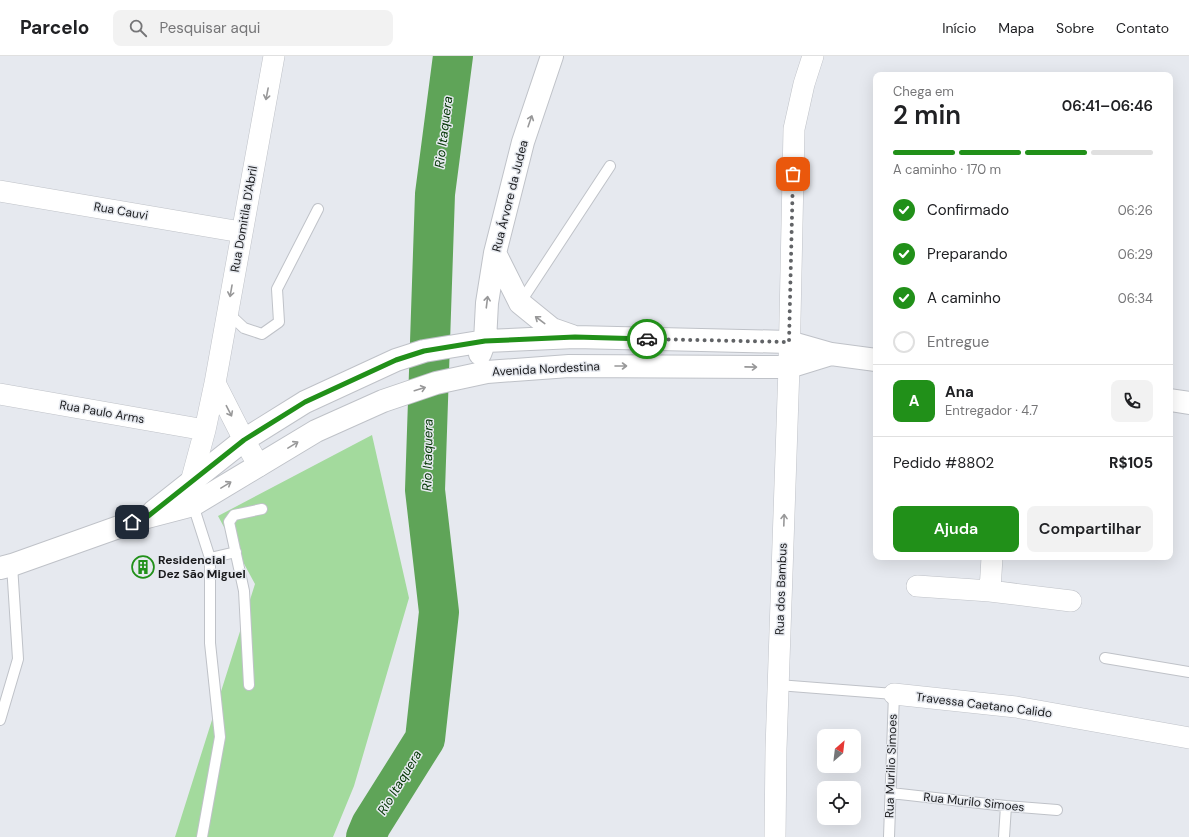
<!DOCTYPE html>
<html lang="pt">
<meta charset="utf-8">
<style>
body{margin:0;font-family:"DM Sans",sans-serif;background:#f2f2f2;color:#202124;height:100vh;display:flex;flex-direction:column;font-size:15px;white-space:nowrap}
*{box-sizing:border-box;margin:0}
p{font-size:13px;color:#757577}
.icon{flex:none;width:22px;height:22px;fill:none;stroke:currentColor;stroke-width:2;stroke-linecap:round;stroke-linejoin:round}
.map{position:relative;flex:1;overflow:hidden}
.details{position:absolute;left:873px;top:16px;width:300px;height:488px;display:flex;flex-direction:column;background:#fff;border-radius:8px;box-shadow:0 4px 16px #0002}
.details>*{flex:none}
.needle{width:26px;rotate:28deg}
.fabs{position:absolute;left:817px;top:673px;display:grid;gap:8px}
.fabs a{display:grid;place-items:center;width:44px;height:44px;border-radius:8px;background:#fff;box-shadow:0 4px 16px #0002;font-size:20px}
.pin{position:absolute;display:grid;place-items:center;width:34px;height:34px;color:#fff;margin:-17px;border-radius:8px;box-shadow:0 2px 6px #0006}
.courier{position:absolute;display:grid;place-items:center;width:40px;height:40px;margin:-20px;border:3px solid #219019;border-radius:50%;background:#fff;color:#222;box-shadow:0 1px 5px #0007}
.headline em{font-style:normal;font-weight:600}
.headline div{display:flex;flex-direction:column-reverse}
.headline{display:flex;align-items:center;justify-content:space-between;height:68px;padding:0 20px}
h1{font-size:26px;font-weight:600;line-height:30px}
.bar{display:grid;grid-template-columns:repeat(4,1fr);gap:6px 4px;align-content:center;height:48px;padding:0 20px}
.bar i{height:5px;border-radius:3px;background:#e0e0e0}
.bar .active{background:#219019}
.bar p{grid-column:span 4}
.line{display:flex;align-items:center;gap:10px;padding:0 20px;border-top:1px solid #e0e0e0}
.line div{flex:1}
.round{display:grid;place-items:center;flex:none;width:42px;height:42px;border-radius:8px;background:#f2f2f2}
ol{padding:0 20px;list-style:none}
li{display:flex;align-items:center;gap:12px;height:44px}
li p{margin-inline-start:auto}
li .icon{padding:4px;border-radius:50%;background:#219019;color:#fff;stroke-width:4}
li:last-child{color:#757577}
li i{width:22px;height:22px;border:2px solid #e0e0e0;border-radius:50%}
.button{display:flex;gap:8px;margin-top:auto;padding:8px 20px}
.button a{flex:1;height:46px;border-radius:8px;background:#219019;color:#fff;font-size:16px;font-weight:600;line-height:46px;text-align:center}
.button a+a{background:#f2f2f2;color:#202124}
header{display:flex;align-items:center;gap:24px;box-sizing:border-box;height:56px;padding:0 20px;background:#fff;border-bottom:1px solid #e0e0e0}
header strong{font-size:19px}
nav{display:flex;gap:22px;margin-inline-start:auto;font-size:14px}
.search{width:280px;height:36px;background:#f2f2f2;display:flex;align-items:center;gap:10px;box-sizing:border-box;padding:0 14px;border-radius:8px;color:#757577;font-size:15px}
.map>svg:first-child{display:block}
.park{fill:#a3da9d}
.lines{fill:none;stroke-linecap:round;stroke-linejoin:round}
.river{stroke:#5fa458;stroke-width:40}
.lane-casing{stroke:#bfc2c8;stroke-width:12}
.street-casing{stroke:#bfc2c8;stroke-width:22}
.secondary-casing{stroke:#bfc2c8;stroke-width:24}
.lane{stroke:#fff;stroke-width:10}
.street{stroke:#fff;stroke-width:21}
.secondary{stroke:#fff;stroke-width:22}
.oneway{stroke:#989899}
.done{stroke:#616366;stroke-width:4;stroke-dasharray:0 7.2}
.route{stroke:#219019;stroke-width:5}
.labels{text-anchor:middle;stroke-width:3;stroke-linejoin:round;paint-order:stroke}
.street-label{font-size:12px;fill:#1a1b1d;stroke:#e6e9ef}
.poi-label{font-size:12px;font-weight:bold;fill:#1a1b1d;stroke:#e6e9ef;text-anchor:start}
.water-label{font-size:13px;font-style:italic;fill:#013400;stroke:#e6e9ef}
</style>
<header>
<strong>Parcelo</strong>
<div class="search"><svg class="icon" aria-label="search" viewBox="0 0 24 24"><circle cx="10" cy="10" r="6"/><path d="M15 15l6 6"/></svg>Pesquisar aqui</div>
<nav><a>Início</a><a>Mapa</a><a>Sobre</a><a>Contato</a></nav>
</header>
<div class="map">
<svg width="1189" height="781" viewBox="0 0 1189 781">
<rect width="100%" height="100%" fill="#e6e9ef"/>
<!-- park -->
<path class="park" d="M372 379 409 542 354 730 333 781H175L255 528 218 460Z"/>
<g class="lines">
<!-- river -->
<path class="river" d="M366 781 371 769 425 683 439 556 425 434 435 138 453 0"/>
<!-- lane casing -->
<g class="lane-casing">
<path id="lane" d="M520 247 610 110
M227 256 244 272 262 278 279 266 277 233 318 153
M193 449 210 502V587L220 681 202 781
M210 502 236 496
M1105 602 1189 616
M249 629 244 535 229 466 234 459 262 453
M778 629 894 638 889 781
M0 664 18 603 12 509
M891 737 1006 750 1057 754
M1004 781 1006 750"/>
</g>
<!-- street casing -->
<g class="street-casing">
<path id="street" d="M0 135 241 176
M215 327 244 384 259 410
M0 338 205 374
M191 426 205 374 215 327 274 0
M917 530 990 535 1071 545
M990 535 992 501
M894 638 1016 651 1189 682
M775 781 776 693 789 311 794 73 804 28 813 0"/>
</g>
<!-- secondary casing -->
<g class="secondary-casing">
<path id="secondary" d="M495 197 520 247 552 273 572 280
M480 298 485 285 487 247 495 197 523 86 552 0
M1170 344 1189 347
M153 456 244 384 305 346 396 304 424 295 485 285 575 281 789 286 831 298 876 304
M0 512 12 509 147 461 193 449 316 375 383 345 436 327 487 316 569 310 789 311 831 298"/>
</g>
<!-- lane -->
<use href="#lane" class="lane"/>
<!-- street -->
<use href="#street" class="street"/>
<!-- secondary -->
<use href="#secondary" class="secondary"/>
</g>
<!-- one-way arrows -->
<defs><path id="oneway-shaft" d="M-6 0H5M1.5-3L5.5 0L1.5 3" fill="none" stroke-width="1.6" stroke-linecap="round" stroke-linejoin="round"/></defs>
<g class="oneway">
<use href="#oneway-shaft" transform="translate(267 38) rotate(101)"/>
<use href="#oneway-shaft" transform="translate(530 65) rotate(-71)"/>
<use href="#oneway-shaft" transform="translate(231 235) rotate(100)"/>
<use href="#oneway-shaft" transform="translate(487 246) rotate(-83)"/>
<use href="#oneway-shaft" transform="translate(540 264) rotate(-143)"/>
<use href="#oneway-shaft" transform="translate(621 310)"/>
<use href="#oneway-shaft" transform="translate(751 311) rotate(1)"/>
<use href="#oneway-shaft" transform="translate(420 333) rotate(-17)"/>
<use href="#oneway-shaft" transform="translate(229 355) rotate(63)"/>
<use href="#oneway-shaft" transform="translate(293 389) rotate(-31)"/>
<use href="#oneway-shaft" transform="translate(226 429) rotate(-31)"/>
<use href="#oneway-shaft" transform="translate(784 464) rotate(-88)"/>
</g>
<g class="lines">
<!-- done -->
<path class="done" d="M647 283 789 286 793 118"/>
<!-- route -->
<path class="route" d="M132 466 147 461 244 384 305 346 396 304 424 295 485 285 575 281 647 283"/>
</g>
<!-- icons -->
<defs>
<g id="building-ring" transform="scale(1.15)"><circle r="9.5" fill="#e6e9ef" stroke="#219019" stroke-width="1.5"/><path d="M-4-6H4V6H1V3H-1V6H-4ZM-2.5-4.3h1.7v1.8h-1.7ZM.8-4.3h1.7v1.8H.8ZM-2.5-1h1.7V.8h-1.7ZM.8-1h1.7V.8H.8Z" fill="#219019"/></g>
</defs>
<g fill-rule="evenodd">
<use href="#building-ring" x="143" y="511"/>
</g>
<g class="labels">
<!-- street labels -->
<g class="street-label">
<text transform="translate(510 140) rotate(-76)" y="4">Rua Árvore da Judea</text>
<text transform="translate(121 155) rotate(10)" y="4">Rua Cauvi</text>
<text transform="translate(244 163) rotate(-80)" y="4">Rua Domitila D'Abril</text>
<text transform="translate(546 313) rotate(-3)" y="4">Avenida Nordestina</text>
<text transform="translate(102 356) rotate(10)" y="4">Rua Paulo Arms</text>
<text transform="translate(781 533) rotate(-88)" y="4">Rua dos Bambus</text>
<text transform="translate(984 649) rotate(7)" y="4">Travessa Caetano Calido</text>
<text transform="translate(891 710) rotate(-88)" y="4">Rua Murilio Simoes</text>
<text transform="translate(974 746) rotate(6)" y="4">Rua Murilo Simoes</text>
</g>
<!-- poi labels -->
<g class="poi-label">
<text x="158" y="508">Residencial<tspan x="158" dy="14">Dez São Miguel</tspan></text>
</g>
<!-- water labels -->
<g class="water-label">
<text transform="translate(443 76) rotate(-83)" y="5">Rio Itaquera</text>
<text transform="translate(427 399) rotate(-89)" y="5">Rio Itaquera</text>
<text transform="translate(399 726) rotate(-59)" y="5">Rio Itaquera</text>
</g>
</g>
</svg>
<div class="fabs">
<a><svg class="needle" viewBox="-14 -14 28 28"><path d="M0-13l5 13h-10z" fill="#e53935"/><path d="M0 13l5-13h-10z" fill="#757577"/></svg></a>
<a><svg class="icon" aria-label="locate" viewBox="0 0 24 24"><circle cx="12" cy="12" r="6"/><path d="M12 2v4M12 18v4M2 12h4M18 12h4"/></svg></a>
</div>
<div class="pin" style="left:793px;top:118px;background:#ea580c"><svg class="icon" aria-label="bag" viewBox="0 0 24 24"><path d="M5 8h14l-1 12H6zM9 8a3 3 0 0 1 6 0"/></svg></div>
<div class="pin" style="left:132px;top:466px;background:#1f2937"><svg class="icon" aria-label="home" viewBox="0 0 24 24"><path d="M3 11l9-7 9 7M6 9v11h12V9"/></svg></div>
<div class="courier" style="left:647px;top:283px"><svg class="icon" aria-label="car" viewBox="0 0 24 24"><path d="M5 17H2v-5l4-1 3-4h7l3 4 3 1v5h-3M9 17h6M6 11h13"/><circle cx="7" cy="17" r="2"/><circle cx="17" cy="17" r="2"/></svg></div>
<section class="details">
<div class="headline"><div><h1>2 min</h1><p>Chega em</p></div><em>06:41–06:46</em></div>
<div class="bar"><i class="active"></i><i class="active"></i><i class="active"></i><i></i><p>A caminho · 170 m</p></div>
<ol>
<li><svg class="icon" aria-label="check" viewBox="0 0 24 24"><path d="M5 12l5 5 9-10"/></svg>Confirmado<p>06:26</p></li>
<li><svg class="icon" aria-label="check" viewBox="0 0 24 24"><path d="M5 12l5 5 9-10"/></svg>Preparando<p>06:29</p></li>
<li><svg class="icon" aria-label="check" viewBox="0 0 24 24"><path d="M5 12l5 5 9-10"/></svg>A caminho<p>06:34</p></li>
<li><i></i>Entregue</li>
</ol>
<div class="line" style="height:72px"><b class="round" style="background:#219019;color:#fff">A</b><div><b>Ana</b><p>Entregador · 4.7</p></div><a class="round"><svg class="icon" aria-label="phone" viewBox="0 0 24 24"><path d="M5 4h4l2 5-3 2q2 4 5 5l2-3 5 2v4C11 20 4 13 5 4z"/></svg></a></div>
<div class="line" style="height:52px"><div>Pedido #8802</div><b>R$105</b></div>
<div class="button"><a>Ajuda</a><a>Compartilhar</a></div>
</section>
</div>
